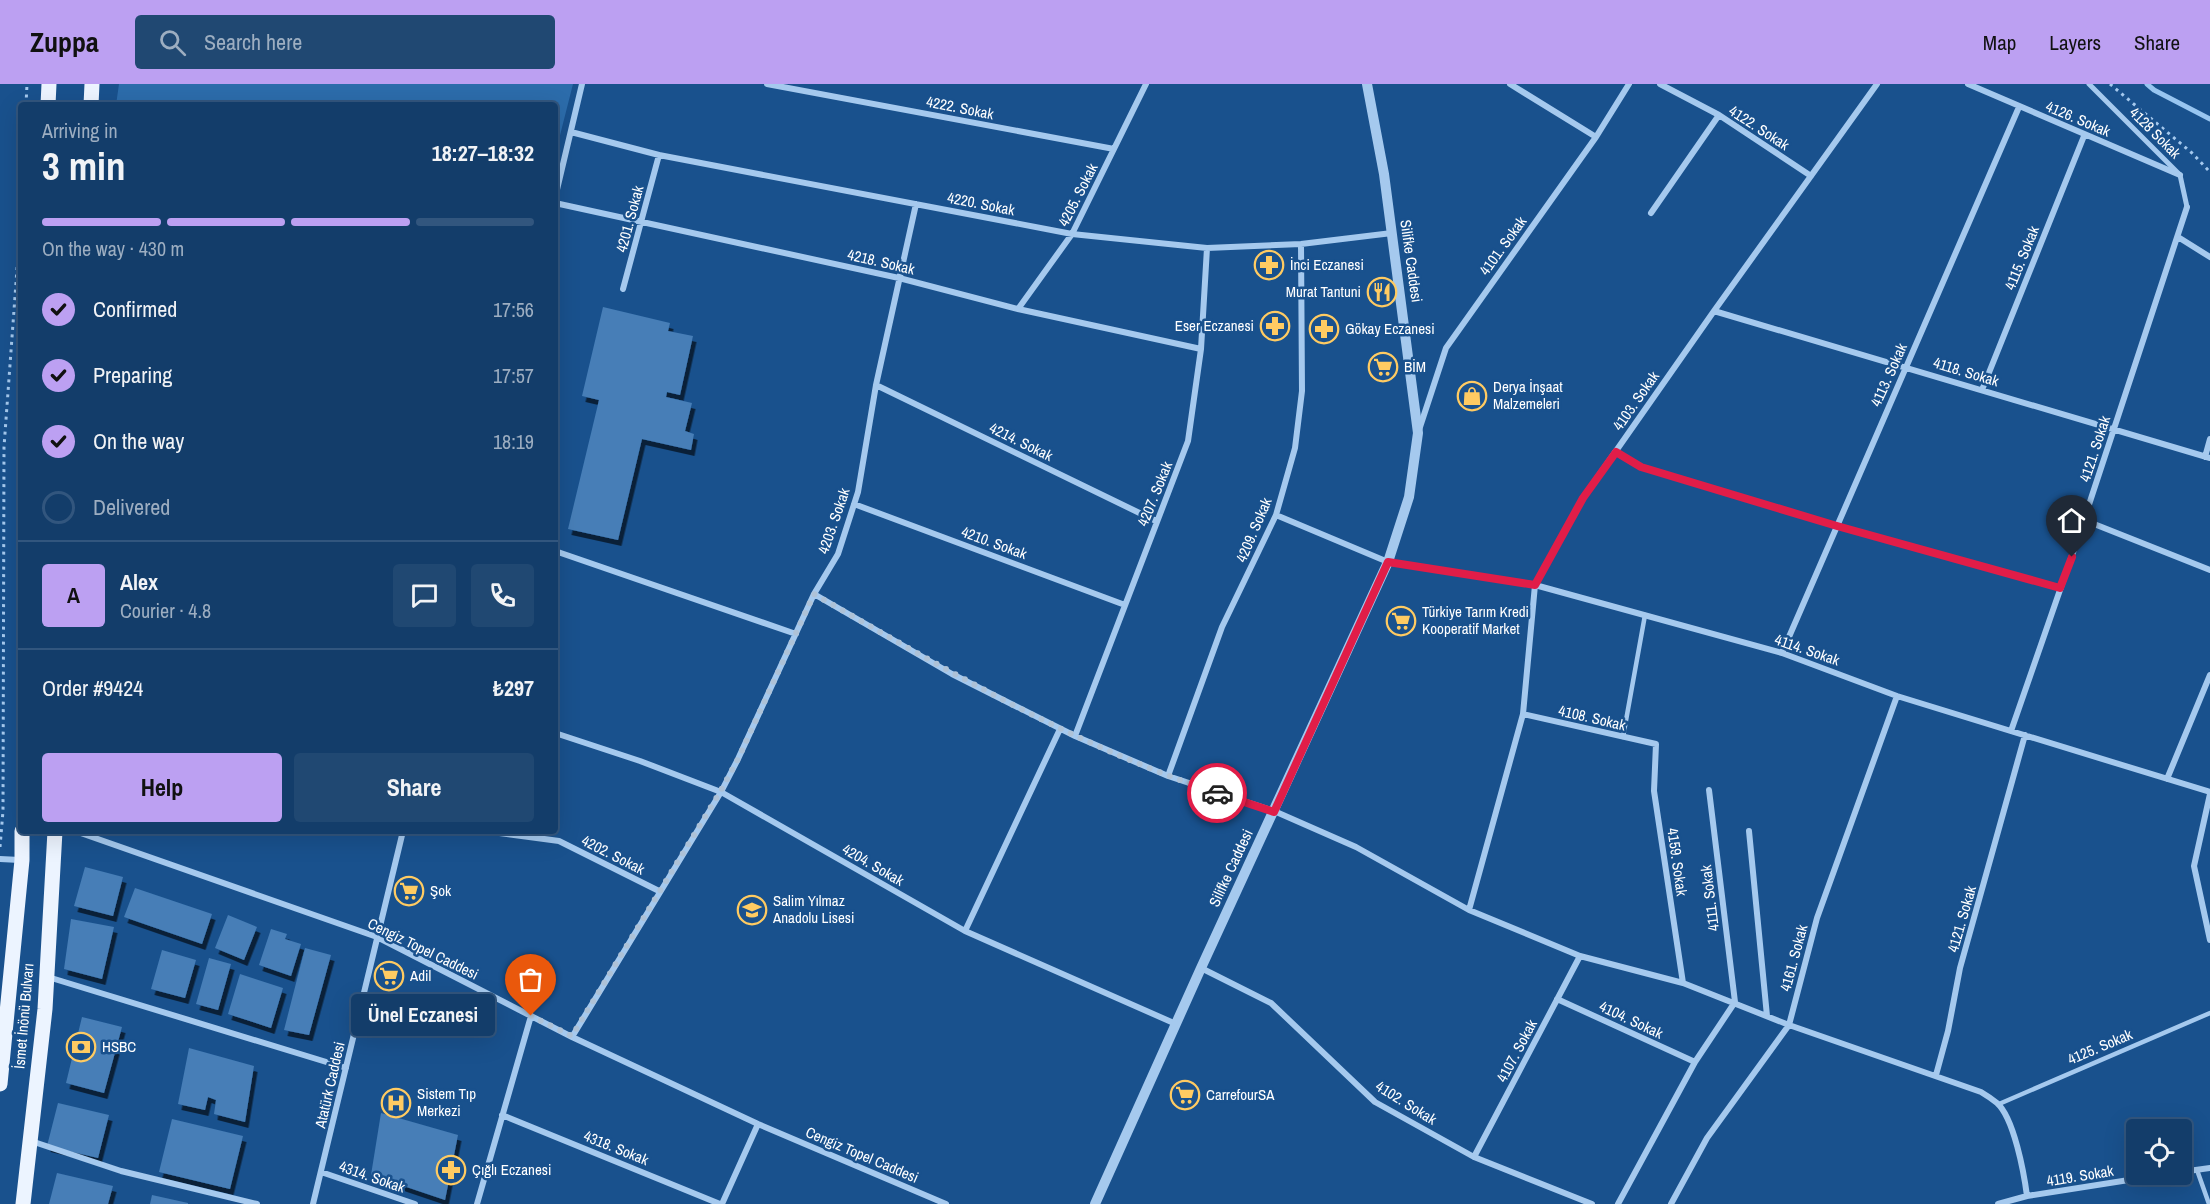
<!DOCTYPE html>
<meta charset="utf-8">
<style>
body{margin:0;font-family:"Archivo Narrow",sans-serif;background:#204872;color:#f1f3f6;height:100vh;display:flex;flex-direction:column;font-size:22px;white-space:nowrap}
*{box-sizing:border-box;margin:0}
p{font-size:20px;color:#9daec1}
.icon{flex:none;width:33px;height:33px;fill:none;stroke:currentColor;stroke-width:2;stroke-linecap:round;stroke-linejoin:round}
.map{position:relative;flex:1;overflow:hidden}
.side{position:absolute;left:18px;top:18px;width:540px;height:732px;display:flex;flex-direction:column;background:#133d6a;border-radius:6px;box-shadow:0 6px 24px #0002,0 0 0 2px #32567e}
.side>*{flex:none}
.buttons{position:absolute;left:2126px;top:1035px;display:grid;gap:12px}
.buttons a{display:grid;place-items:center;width:66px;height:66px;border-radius:6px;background:#133d6a;box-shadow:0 6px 24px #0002,0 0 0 2px #32567e;font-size:30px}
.pin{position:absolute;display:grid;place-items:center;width:51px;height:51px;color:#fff;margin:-62px -26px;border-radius:50% 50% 50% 0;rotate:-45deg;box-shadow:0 0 6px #0007}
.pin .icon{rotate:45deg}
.courier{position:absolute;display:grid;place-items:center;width:60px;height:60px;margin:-30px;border:4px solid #e11d48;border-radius:50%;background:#fff;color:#222;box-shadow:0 2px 8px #0007}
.bubble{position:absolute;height:42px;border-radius:6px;background:#133d6a;box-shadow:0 6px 24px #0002,0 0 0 2px #32567e;font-size:20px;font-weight:800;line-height:42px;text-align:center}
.overview em{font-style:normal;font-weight:800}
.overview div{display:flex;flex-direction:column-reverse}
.overview{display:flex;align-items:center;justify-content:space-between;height:102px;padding:0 24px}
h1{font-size:39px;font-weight:800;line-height:45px}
.bar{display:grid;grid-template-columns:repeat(4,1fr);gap:9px 6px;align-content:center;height:72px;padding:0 24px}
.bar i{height:8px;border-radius:4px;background:#32567e}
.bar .active{background:#bca0f2}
.bar p{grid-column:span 4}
.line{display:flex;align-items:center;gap:15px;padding:0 24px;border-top:2px solid #32567e}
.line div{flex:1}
.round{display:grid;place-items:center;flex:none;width:63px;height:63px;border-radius:6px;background:#204872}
ol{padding:0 24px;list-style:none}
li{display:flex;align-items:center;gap:18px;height:66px}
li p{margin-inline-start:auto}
li .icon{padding:6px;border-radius:50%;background:#bca0f2;color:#111;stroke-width:4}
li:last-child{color:#9daec1}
li i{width:33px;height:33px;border:3px solid #32567e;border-radius:50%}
.cta{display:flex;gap:12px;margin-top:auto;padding:12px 24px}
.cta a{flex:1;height:69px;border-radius:6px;background:#bca0f2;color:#111;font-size:24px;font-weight:800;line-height:69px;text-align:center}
.cta a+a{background:#204872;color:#f1f3f6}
header{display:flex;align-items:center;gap:36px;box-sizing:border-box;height:84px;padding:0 30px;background:#bca0f2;color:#111}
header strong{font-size:28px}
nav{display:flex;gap:33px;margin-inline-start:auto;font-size:21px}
.search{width:420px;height:54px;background:#204872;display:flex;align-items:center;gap:15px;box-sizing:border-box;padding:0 21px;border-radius:6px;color:#9daec1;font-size:22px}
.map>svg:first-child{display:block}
.green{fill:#2c6cab}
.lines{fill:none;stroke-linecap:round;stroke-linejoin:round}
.stream{stroke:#98c5f0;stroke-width:5}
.building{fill:#467eb7;filter:url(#shadow)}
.path{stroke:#a5c9ee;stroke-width:3;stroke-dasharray:3 4.5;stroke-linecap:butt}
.service{stroke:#a5c9ee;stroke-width:4.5}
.pedestrian{stroke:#a5c9ee;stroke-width:5}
.minor{stroke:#a5c9ee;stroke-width:6}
.tertiary{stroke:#a5c9ee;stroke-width:10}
.primary{stroke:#ecf4ff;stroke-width:15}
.done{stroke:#aec2d7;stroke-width:6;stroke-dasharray:0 10.8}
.route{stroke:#e11d48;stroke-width:8}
.labels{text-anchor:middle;stroke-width:5;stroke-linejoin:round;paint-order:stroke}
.street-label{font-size:15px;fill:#fff;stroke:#19518d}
.poi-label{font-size:15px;fill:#fff;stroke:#19518d;text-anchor:start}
</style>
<header>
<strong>Zuppa</strong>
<div class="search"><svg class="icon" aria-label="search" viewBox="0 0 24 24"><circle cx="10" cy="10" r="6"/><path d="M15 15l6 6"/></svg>Search here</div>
<nav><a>Map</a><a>Layers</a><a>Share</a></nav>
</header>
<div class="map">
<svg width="2210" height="1120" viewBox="0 0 2210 1120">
<defs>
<filter id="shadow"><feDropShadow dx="3.5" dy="6" stdDeviation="0" flood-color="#0009"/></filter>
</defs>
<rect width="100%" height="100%" fill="#19518d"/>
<!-- green -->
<path class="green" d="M119 0H573L555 71V21H116Z"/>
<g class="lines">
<!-- stream -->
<path class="stream" d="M2147 0 2154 6 2210 35"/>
</g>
<!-- building -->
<path class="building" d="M603 223 670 239 668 247 693 252 680 311 667 308 666 313 692 319 685 347 694 350 691 366 642 355 618 456 568 445 599 316 582 312Z
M85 783 123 793 113 832 74 822Z
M135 804 212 830 202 860 124 833Z
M228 831 257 843 244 876 215 864Z
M71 835 114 843 102 895 64 885Z
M271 845 287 850 285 855 301 860 291 892 259 881Z
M305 864 331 871 309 951 284 946Z
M162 866 196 876 185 914 151 905Z
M209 874 231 880 218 926 196 920Z
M240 890 283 904 271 944 228 930Z
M82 933 122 943 104 1009 66 999Z
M189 964 254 982 245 1038 214 1030 216 1016 208 1013 205 1026 178 1020Z
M58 1019 109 1031 98 1074 47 1062Z
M381 1029 458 1051 445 1116 371 1091Z
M172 1035 243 1052 230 1105 159 1088Z
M57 1089 113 1102 108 1120H49Z
M152 1111 188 1119V1120H150Z"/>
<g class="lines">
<!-- path -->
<path class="path" d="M2110 0 2192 69 2210 88
M26 21 27 0
M0 763 3 727 4 363 21 130"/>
<!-- service -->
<path class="service" d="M1623 653 1645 531
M1999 1020 2210 929
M2197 1086 2209 1120"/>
<!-- pedestrian -->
<path class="pedestrian" d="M2089 0 2180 91 2187 123"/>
<!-- minor -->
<path class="minor" d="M767 0 1114 65
M1510 0 1596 53
M1660 0 1719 31 1811 92
M1968 0 2180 91
M571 48 659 71 1072 150 1207 164 1301 160 1392 149
M555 114 582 0
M555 119 899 194 1018 225 1201 265
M1651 129 1719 31
M2178 153 2210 173
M623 205 659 71
M1018 225 1072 150 1146 0
M1714 227 2210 374
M876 301 1156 437
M1982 306 2084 52
M1419 346 1446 264 1596 53 1629 0
M1615 368 1641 383 1837 442 2060 504
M2205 373 2210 355
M854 420 1125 521
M1276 431 1388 478 1535 501 1782 569 1897 612 2210 708
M2084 436 2210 486
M555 467 796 550
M814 510 952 590 1075 652 1168 692 1274 727 1356 763 1469 826 1580 872 1683 899 1789 941 1981 1008C1986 1011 1992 1015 1997 1019 2014 1034 2024 1089 2027 1112
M1782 569 2019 23
M1523 630 1656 660 1654 707 1683 899
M2011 647 2077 457 2187 123
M555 649 640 677 721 708 965 847 1176 940
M1075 652 1188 357 1201 265 1207 164
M1168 692 1222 543 1276 431 1295 364 1302 307 1301 160
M2167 695 2210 591
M2210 710 2194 782 2210 856
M75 747 377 853 572 953 758 1040 946 1120
M485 747 559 757 659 807
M1749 747 1767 932
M0 775 20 776
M1469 826 1523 630 1535 501 1583 414 1714 227 1877 0
M965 847 1060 645
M1201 884 1271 919 1375 1018 1474 1073 1592 1120
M48 893 346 984
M1557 915 1695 978
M572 953 721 708 738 675 814 510 838 470 858 408 876 301 916 120
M1936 991 1948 947 1960 884 2025 651
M502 1031 720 1120
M31 1057 121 1087 257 1120
M1474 1073 1580 872
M321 1088 415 1120
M2181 1088 2210 1084
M313 1120 403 747
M477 1120 531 932
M722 1120 758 1040
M1618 1120 1695 978 1735 918 1709 706
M1671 1120 1707 1054 1789 941 1817 834 1897 612
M1998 1120 2027 1112 2167 1090"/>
<!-- tertiary -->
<path class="tertiary" d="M1095 1120 1201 884 1388 478 1409 413 1418 349 1384 90 1367 0"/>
<!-- primary -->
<path class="primary" d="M48 21 49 0
M91 21 92 0
M0 1000 22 776V747
M23 1120 45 925 55 747"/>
</g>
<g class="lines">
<!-- done -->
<path class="done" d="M531 932 572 952 720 708 738 675 814 510C945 585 1073 661 1217 709"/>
<!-- route -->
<path class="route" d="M1217 709 1274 728 1388 478 1535 501 1583 414 1616 368 1641 383 1837 442 2060 504 2072 473"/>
</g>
<!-- icons -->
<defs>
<g id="pharmacy-ring" transform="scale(1.5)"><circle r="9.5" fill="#19518d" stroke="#ffcb62" stroke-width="1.5"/><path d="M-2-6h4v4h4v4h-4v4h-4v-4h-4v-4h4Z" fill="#ffcb62"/></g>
<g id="restaurant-ring" transform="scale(1.5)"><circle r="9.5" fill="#19518d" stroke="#ffcb62" stroke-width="1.5"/><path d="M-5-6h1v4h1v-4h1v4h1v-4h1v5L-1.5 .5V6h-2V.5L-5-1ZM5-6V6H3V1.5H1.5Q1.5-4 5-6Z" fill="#ffcb62"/></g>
<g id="supermarket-ring" transform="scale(1.5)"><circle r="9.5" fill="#19518d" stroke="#ffcb62" stroke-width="1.5"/><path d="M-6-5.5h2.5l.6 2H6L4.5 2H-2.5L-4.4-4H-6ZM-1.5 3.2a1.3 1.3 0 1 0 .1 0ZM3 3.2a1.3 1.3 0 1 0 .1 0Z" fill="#ffcb62"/></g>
<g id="shop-ring" transform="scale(1.5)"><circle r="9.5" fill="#19518d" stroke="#ffcb62" stroke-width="1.5"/><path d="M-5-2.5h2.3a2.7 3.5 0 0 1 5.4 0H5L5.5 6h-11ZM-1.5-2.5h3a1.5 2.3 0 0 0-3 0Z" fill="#ffcb62"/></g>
<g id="school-ring" transform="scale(1.5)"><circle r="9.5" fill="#19518d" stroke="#ffcb62" stroke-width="1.5"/><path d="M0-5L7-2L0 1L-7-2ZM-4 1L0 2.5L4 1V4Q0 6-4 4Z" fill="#ffcb62"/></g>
<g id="bank-ring" transform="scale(1.5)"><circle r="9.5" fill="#19518d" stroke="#ffcb62" stroke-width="1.5"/><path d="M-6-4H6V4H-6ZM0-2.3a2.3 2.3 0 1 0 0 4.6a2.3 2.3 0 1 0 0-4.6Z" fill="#ffcb62"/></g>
<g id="hospital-ring" transform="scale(1.5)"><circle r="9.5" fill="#19518d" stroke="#ffcb62" stroke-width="1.5"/><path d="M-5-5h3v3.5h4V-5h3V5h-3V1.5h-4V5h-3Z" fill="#ffcb62"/></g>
</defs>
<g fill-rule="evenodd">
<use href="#pharmacy-ring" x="1269" y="181"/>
<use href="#restaurant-ring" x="1382" y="208"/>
<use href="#pharmacy-ring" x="1275" y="242"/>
<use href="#pharmacy-ring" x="1324" y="245"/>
<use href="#supermarket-ring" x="1383" y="283"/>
<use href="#shop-ring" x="1472" y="312"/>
<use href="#supermarket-ring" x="1401" y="537"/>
<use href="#supermarket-ring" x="409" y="807"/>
<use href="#school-ring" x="752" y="826"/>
<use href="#supermarket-ring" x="389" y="892"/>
<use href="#bank-ring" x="81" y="963"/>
<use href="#supermarket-ring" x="1185" y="1011"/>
<use href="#hospital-ring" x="396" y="1019"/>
<use href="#pharmacy-ring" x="451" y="1086"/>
</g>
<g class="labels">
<!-- street labels -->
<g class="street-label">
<text transform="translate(960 24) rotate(11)" y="5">4222. Sokak</text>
<text transform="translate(2078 35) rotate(23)" y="5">4126. Sokak</text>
<text transform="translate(1759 44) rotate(33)" y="5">4122. Sokak</text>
<text transform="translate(2155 49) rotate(45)" y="5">4128 Sokak</text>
<text transform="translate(1078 111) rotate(-63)" y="5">4205. Sokak</text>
<text transform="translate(981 120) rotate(11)" y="5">4220. Sokak</text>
<text transform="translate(630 135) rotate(-75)" y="5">4201. Sokak</text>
<text transform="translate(1503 162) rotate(-54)" y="5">4101. Sokak</text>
<text transform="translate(2022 174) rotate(-68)" y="5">4115. Sokak</text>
<text transform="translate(1411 177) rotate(82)" y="5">Silifke Caddesi</text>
<text transform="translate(881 178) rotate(13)" y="5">4218. Sokak</text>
<text transform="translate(1966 288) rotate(17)" y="5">4118. Sokak</text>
<text transform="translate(1889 291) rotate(-66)" y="5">4113. Sokak</text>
<text transform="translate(1636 317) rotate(-55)" y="5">4103. Sokak</text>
<text transform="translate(1021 358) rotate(26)" y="5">4214. Sokak</text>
<text transform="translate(2095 365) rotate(-72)" y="5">4121. Sokak</text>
<text transform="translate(1155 410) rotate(-68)" y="5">4207. Sokak</text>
<text transform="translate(834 437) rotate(-71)" y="5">4203. Sokak</text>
<text transform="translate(1254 446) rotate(-67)" y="5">4209. Sokak</text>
<text transform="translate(994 459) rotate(20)" y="5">4210. Sokak</text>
<text transform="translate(1807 566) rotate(19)" y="5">4114. Sokak</text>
<text transform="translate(1592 634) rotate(13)" y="5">4108. Sokak</text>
<text transform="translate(613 771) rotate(27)" y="5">4202. Sokak</text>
<text transform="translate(1677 778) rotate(82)" y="5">4159. Sokak</text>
<text transform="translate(873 781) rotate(30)" y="5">4204. Sokak</text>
<text transform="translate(1231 784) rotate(-65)" y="5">Silifke Caddesi</text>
<text transform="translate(1710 814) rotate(-97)" y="5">4111. Sokak</text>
<text transform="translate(1962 835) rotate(-74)" y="5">4121. Sokak</text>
<text transform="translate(423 865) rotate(26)" y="5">Cengiz Topel Caddesi</text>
<text transform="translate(1794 874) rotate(-75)" y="5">4161. Sokak</text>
<text transform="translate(24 932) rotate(-85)" y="5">İsmet İnönü Bulvarı</text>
<text transform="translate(1631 936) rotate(25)" y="5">4104. Sokak</text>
<text transform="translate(2100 963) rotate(-23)" y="5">4125. Sokak</text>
<text transform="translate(1517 967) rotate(-62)" y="5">4107. Sokak</text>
<text transform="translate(330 1001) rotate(-77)" y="5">Atatürk Caddesi</text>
<text transform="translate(1406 1019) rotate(32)" y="5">4102. Sokak</text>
<text transform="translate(616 1064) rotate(22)" y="5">4318. Sokak</text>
<text transform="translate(862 1071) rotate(23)" y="5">Cengiz Topel Caddesi</text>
<text transform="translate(2080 1092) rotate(-9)" y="5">4119. Sokak</text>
<text transform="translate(372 1093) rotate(19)" y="5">4314. Sokak</text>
</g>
<!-- poi labels -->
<g class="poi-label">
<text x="1290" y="186">İnci Eczanesi</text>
<text x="1361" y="213" text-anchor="end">Murat Tantuni</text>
<text x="1254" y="247" text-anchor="end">Eser Eczanesi</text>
<text x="1345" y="250">Gökay Eczanesi</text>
<text x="1404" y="288">BİM</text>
<text x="1493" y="308">Derya İnşaat<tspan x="1493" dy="17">Malzemeleri</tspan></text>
<text x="1422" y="533">Türkiye Tarım Kredi<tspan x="1422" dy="17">Kooperatif Market</tspan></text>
<text x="430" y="812">Şok</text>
<text x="773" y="822">Salim Yılmaz<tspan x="773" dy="17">Anadolu Lisesi</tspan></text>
<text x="410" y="897">Adil</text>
<text x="102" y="968">HSBC</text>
<text x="417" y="1015">Sistem Tıp<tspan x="417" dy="17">Merkezi</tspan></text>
<text x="1206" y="1016">CarrefourSA</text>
<text x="472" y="1091">Çığlı Eczanesi</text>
</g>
</g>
</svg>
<div class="buttons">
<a><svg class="icon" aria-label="locate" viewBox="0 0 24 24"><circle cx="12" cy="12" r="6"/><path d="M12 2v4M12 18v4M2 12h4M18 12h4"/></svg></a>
</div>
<div class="pin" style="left:531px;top:932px;background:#ea580c"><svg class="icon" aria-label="bag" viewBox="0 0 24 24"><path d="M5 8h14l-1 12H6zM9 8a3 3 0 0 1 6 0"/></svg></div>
<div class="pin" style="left:2072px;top:473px;background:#1f2937"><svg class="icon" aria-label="home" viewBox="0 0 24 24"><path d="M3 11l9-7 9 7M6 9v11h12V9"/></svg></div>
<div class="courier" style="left:1217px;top:709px"><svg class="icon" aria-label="car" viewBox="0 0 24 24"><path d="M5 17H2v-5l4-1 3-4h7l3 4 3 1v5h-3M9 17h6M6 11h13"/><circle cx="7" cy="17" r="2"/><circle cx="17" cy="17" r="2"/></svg></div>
<div class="bubble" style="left:351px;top:910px;width:144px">Ünel Eczanesi</div>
<section class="side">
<div class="overview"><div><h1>3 min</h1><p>Arriving in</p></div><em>18:27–18:32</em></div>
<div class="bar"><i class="active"></i><i class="active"></i><i class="active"></i><i></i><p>On the way · 430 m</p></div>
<ol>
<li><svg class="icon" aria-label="check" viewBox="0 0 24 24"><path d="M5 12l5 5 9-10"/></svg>Confirmed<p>17:56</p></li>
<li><svg class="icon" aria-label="check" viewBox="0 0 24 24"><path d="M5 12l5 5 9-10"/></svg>Preparing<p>17:57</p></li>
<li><svg class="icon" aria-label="check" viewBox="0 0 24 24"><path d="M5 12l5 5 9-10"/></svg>On the way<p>18:19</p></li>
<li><i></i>Delivered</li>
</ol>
<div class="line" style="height:108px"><b class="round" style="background:#bca0f2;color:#111">A</b><div><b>Alex</b><p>Courier · 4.8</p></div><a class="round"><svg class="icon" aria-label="chat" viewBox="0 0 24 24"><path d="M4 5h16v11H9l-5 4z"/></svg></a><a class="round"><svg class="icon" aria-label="phone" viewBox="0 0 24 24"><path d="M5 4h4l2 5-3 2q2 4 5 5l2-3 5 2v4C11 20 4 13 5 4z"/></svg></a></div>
<div class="line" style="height:78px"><div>Order #9424</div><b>₺297</b></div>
<div class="cta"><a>Help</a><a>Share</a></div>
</section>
</div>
